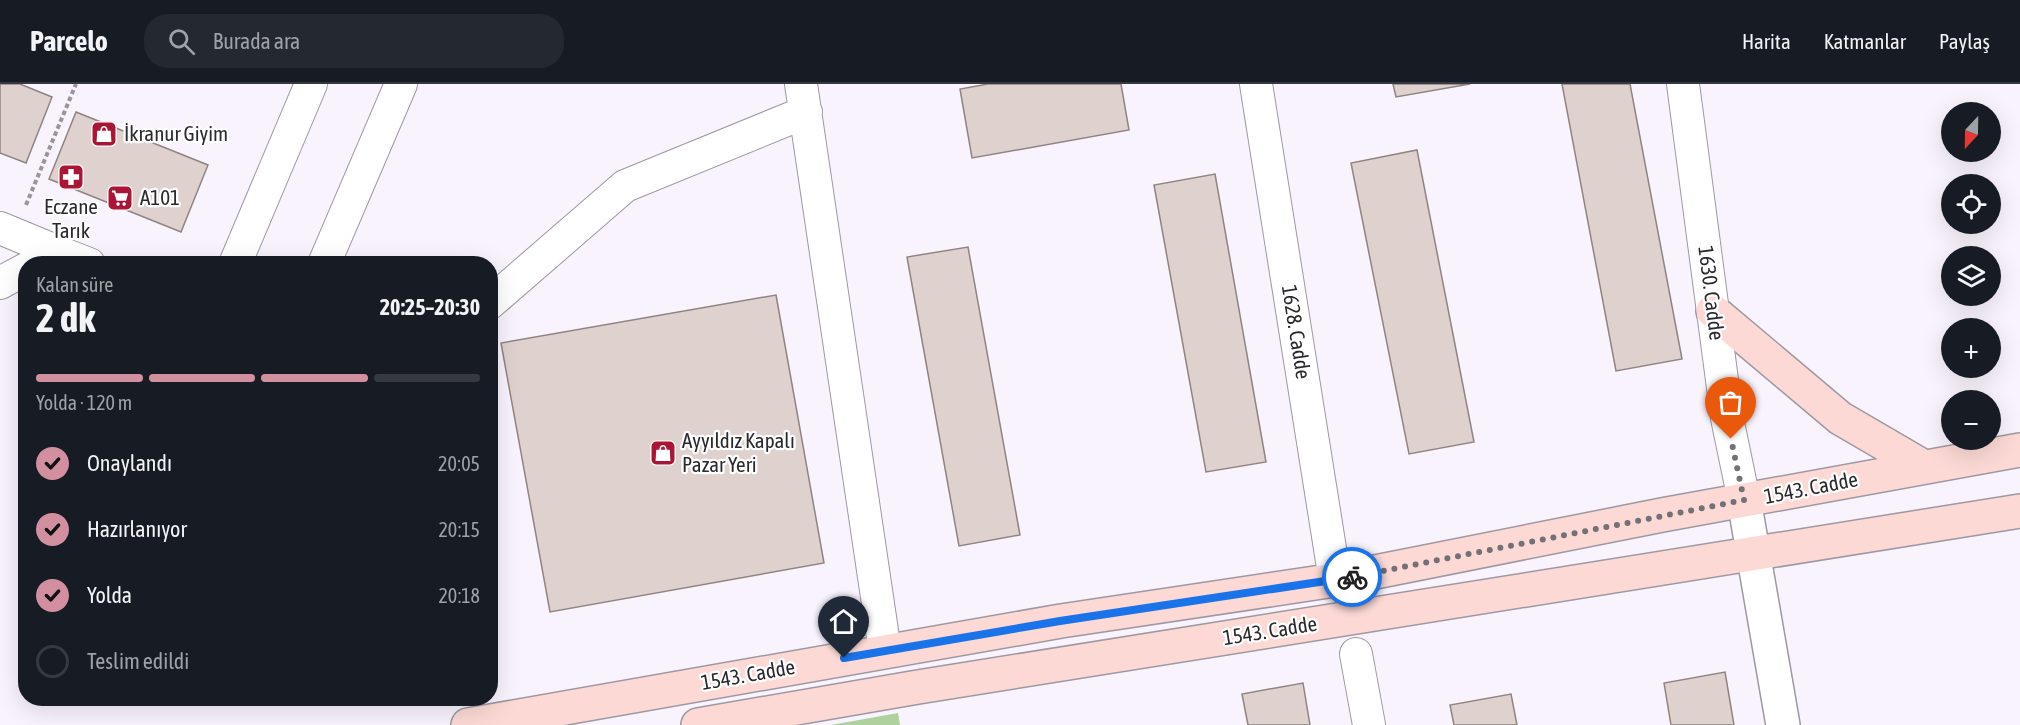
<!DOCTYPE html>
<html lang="tr">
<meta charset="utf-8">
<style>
body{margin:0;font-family:"Asap Condensed",sans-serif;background:#242831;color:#f1f3f6;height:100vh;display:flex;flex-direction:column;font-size:22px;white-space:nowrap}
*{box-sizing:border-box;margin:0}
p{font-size:20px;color:#9ea1a6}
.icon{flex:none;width:33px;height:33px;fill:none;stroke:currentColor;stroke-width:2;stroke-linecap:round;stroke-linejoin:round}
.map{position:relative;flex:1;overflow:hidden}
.sheet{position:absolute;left:18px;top:172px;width:480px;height:450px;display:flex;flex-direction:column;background:#171b24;border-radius:24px;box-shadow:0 6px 24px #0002}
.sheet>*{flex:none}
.needle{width:39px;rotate:202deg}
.fabs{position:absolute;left:1941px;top:18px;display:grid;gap:12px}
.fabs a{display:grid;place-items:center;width:60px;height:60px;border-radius:50%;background:#171b24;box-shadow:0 6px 24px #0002;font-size:30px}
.pin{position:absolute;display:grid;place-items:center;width:51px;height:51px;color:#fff;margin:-62px -26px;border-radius:50% 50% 50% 0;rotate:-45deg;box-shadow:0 0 6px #0007}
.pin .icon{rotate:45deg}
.courier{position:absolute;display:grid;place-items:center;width:60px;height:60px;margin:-30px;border:4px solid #1a73e8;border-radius:50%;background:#fff;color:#222;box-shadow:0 2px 8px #0007}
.overview em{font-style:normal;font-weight:700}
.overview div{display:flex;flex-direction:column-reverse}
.overview{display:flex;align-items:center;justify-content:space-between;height:102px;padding:0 18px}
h1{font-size:39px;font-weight:700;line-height:45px}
.bar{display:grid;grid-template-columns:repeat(4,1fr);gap:9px 6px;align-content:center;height:72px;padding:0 18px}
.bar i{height:8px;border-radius:4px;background:#363941}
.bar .current{background:#d28f9f}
.bar p{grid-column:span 4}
ol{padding:0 18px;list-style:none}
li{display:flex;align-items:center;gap:18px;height:66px}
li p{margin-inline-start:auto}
li .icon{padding:6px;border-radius:50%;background:#d28f9f;color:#111;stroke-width:4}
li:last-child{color:#9ea1a6}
li i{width:33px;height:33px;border:3px solid #363941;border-radius:50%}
header{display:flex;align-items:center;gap:36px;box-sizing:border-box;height:84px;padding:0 30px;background:#171b24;border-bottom:2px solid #363941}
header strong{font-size:28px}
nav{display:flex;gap:33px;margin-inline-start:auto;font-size:21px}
.search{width:420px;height:54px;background:#242831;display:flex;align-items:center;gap:15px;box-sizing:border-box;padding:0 21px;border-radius:24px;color:#9ea1a6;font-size:22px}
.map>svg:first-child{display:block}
.park{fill:#aed19d}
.building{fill:#dfd2ce;stroke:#908481;stroke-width:1.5}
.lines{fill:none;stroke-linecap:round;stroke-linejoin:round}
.minor-casing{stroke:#9e98a2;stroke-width:34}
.tertiary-casing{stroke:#9e98a2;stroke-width:36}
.secondary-casing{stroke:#9e98a2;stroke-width:36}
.path{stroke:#98959c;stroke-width:4;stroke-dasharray:4.5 3;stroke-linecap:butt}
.minor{stroke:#fff;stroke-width:32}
.tertiary{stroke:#fff;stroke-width:33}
.secondary{stroke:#fcd9d5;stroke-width:33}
.done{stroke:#737076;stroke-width:6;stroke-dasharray:0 10.8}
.route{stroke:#1a73e8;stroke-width:8}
.labels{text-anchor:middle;stroke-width:4.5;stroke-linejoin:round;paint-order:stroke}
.poi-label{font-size:21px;fill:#2b292d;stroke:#fff;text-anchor:start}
.street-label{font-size:21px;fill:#2b292d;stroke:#fff}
</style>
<header>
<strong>Parcelo</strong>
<div class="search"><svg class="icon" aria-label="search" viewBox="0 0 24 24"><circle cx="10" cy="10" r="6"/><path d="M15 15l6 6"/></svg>Burada ara</div>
<nav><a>Harita</a><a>Katmanlar</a><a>Paylaş</a></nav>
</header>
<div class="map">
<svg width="2020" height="641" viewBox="0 0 2020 641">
<rect width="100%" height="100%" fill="#f8f3fd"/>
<!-- park -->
<path class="park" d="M898 629 900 641H831Z"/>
<!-- building -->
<path class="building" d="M0 0H20L52 13 26 79 0 69Z
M988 0H1121L1129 46 972 74 960 5Z
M1393 0H1470L1396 13Z
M1562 0H1630L1682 275 1616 287Z
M76 28 208 81 181 148 49 95Z
M1417 66 1474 358 1409 370 1351 79Z
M1215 90 1266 378 1206 388 1154 101Z
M968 163 1020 451 959 462 907 173Z
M776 211 824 479 550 528 501 259Z
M1725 588 1734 641H1671L1664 599Z
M1303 599 1310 641H1248L1242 610Z
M1511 610 1517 641H1454L1450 621Z"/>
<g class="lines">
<!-- minor casing -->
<g class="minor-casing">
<path id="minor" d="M801 0 885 567
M1256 0 1335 496
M1683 0 1727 334 1744 416
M0 144 58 168
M41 177 58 168 89 180
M235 180 311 0
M324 180 401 0
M0 199 26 185
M490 219 625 102 806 28
M1356 570 1369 641"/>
</g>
<!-- tertiary casing -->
<g class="tertiary-casing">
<path id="tertiary" d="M1744 416 1783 641"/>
</g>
<!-- secondary casing -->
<g class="secondary-casing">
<path id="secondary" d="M1713 227 1840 334 1924 383
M468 641 1061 537 1335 496 1662 431 2020 366
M698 641 918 603 2020 427"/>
</g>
<!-- path -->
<path class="path" d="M26 121 76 0"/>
<!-- minor -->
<use href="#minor" class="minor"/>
<!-- tertiary -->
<use href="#tertiary" class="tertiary"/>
<!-- secondary -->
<use href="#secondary" class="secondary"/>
</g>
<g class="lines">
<!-- done -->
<path class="done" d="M1352 493 1744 416 1731 355"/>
<!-- route -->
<path class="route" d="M844 574 1060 537 1352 493"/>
</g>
<!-- icons -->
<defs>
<g id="shop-square" transform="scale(1.35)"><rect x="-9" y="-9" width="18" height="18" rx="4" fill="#ab1535" stroke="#fff"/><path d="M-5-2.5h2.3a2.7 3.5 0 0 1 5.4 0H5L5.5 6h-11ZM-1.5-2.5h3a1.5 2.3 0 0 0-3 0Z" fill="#fff"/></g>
<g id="pharmacy-square" transform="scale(1.35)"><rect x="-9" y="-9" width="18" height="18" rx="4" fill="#ab1535" stroke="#fff"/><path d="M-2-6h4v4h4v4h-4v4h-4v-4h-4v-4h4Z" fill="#fff"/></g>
<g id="supermarket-square" transform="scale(1.35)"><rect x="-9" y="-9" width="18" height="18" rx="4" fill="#ab1535" stroke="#fff"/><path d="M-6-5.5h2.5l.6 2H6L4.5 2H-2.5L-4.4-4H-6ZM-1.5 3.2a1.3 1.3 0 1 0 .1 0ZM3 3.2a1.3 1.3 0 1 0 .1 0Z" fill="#fff"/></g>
</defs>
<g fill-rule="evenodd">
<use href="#shop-square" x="104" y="50"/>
<use href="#pharmacy-square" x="71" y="93"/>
<use href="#supermarket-square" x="120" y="114"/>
<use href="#shop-square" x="663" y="369"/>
</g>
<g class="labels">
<!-- poi labels -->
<g class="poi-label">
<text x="124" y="57">İkranur Giyim</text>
<text x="140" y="121">A101</text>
<text x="71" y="130" text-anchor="middle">Eczane<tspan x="71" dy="24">Tarık</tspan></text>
<text x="682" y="364">Ayyıldız Kapalı<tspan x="682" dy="24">Pazar Yeri</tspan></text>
</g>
<!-- street labels -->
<g class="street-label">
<text transform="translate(1711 209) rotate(83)" y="7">1630. Cadde</text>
<text transform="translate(1296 248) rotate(81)" y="7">1628. Cadde</text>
<text transform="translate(1811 404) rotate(-11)" y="7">1543. Cadde</text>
<text transform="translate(1270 547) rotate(-9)" y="7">1543. Cadde</text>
<text transform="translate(748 591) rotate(-10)" y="7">1543. Cadde</text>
</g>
</g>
</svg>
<div class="fabs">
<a><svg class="needle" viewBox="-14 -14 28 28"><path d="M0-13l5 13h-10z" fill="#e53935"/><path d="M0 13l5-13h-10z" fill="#9ea1a6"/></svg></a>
<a><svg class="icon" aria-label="locate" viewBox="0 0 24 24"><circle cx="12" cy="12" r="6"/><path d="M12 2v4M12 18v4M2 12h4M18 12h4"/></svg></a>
<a><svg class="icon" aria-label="layers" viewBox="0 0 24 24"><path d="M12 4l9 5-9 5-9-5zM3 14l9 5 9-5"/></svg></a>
<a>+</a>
<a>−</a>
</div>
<div class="pin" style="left:1731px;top:355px;background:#ea580c"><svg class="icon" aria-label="bag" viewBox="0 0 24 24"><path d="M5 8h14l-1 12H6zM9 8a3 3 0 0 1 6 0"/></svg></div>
<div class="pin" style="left:844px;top:574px;background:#1f2937"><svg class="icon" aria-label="home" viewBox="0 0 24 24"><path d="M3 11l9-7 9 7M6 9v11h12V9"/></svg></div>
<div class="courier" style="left:1352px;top:493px"><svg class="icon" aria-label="bike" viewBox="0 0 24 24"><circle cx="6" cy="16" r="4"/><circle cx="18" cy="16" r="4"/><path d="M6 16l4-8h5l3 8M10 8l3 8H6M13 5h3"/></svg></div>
<section class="sheet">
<div class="overview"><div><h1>2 dk</h1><p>Kalan süre</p></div><em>20:25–20:30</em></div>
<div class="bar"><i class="current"></i><i class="current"></i><i class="current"></i><i></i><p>Yolda · 120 m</p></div>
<ol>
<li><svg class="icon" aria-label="check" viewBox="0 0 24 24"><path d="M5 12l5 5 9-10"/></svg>Onaylandı<p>20:05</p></li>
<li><svg class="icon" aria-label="check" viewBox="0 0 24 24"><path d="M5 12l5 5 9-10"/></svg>Hazırlanıyor<p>20:15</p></li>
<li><svg class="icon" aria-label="check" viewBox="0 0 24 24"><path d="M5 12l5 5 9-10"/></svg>Yolda<p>20:18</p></li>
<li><i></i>Teslim edildi</li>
</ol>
</section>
</div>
